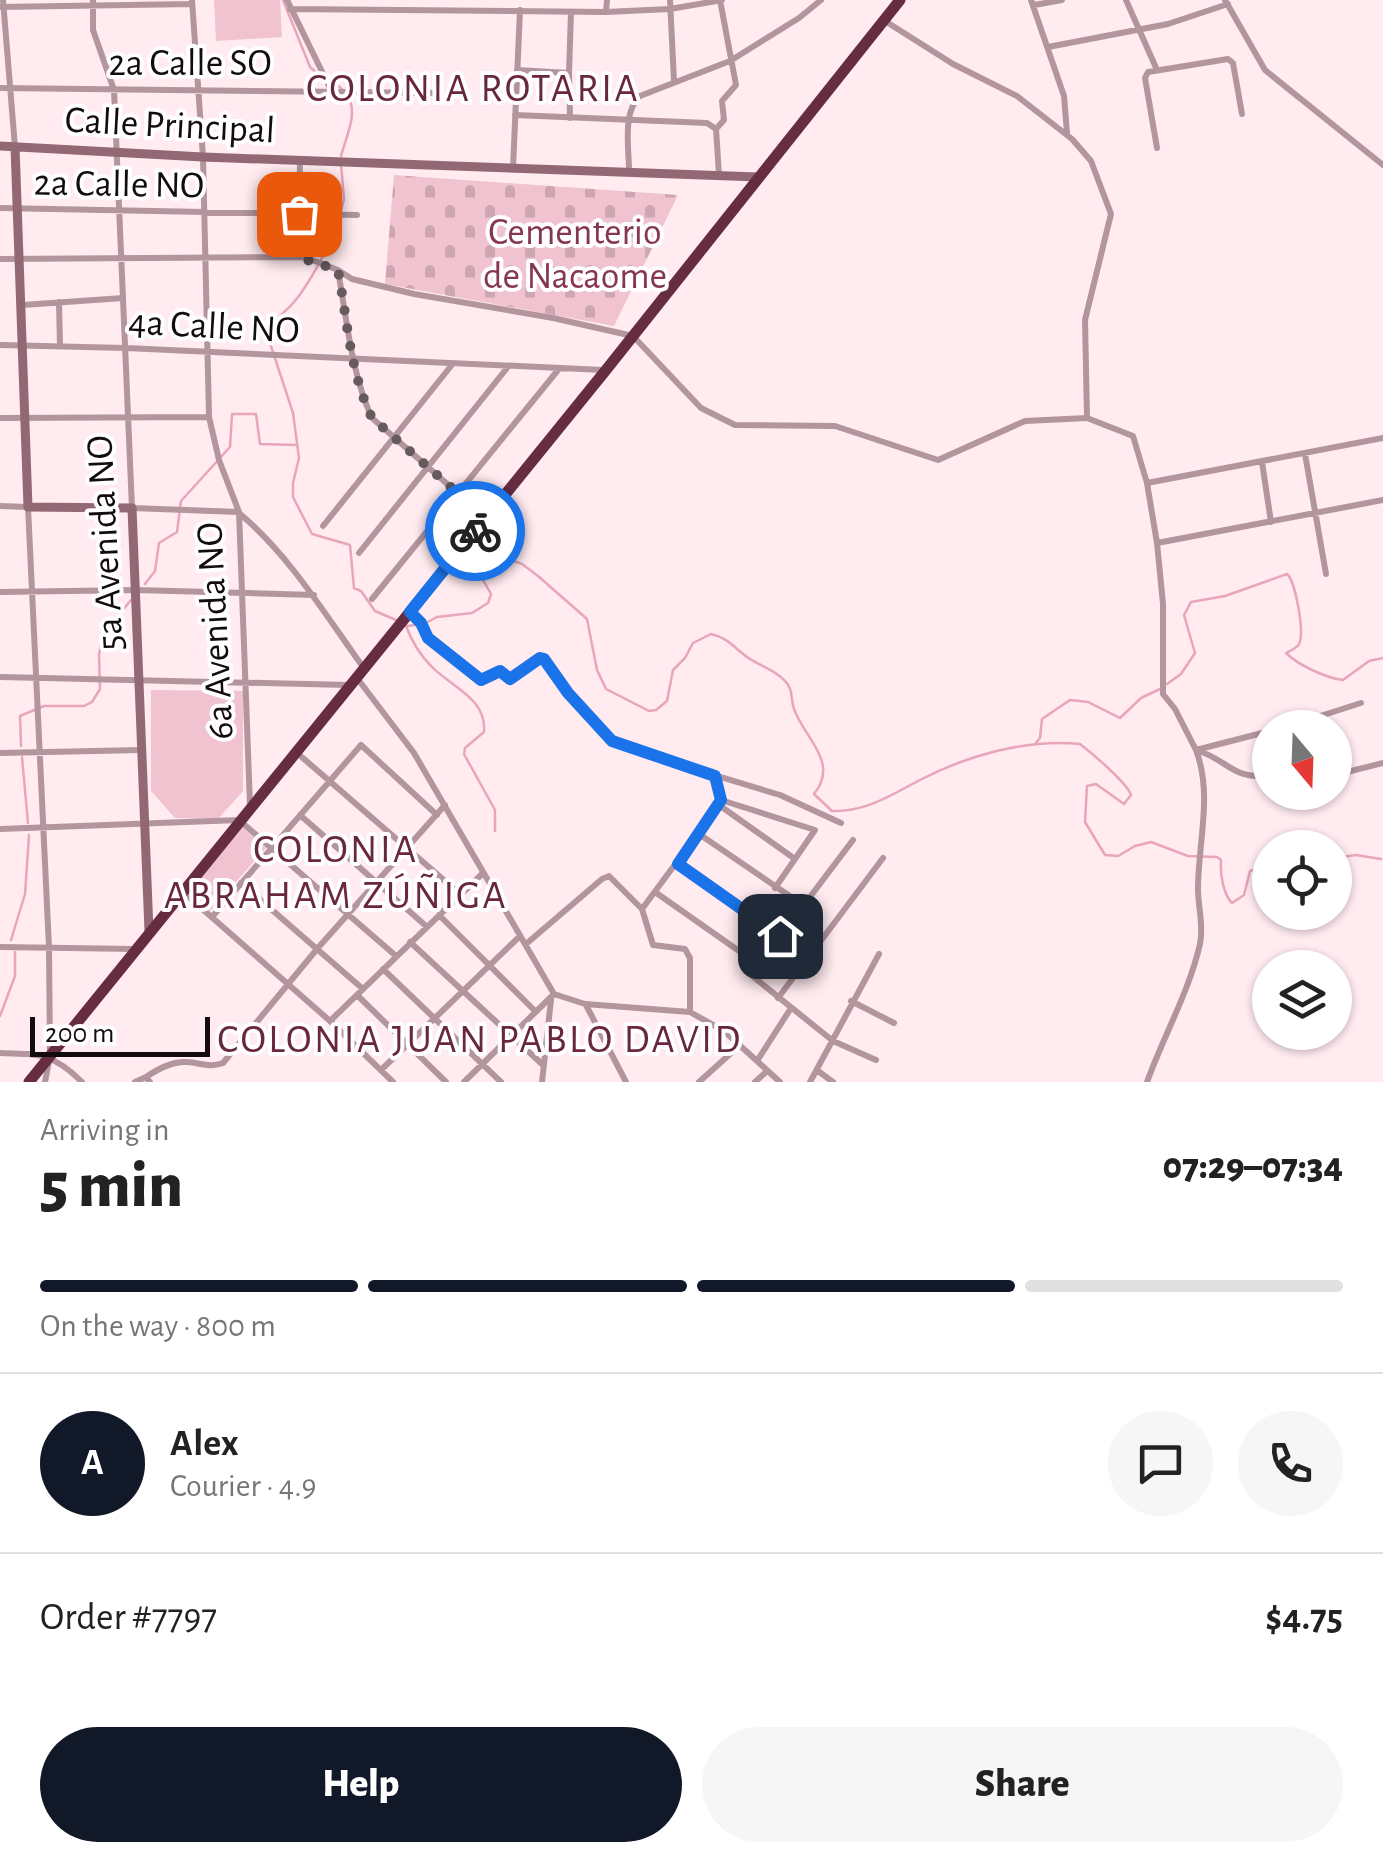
<!DOCTYPE html>
<meta charset="utf-8">
<style>
body{margin:0;font-family:"Alegreya Sans",sans-serif;background:#f6f6f6;color:#222;height:100vh;display:flex;flex-direction:column;font-size:38px;white-space:nowrap}
*{box-sizing:border-box;margin:0}
p{font-size:32px;color:#767676}
.icon{flex:none;width:55px;height:55px;fill:none;stroke:currentColor;stroke-width:2;stroke-linecap:round;stroke-linejoin:round}
.map{position:relative;height:1082px;overflow:hidden}
.sheet{display:flex;flex-direction:column;background:#fff;flex:1}
.sheet>*{flex:none}
.needle{width:65px;rotate:161deg}
.buttons{position:absolute;left:1252px;top:710px;display:grid;gap:20px}
.buttons a{display:grid;place-items:center;width:100px;height:100px;border-radius:50%;background:#fff;box-shadow:0 2px 8px #0004;font-size:50px}
.scale{position:absolute;left:30px;bottom:25px;width:180px;box-sizing:border-box;padding-left:10px;border:5px solid #130c0e;border-top:0;font-size:28px;line-height:35px;white-space:nowrap;color:#130c0e;-webkit-text-stroke:8px #fefefe;paint-order:stroke}
.pin{position:absolute;display:grid;place-items:center;width:85px;height:85px;color:#fff;margin:-42px;border-radius:20px;box-shadow:0 5px 15px #0006}
.courier{position:absolute;display:grid;place-items:center;width:100px;height:100px;margin:-50px;border:8px solid #1a73e8;border-radius:50%;background:#fff;color:#222;box-shadow:0 2px 12px #0007}
.overview em{font-style:normal;font-weight:800}
.overview div{display:flex;flex-direction:column-reverse}
.overview{display:flex;align-items:center;justify-content:space-between;height:170px;padding:0 40px}
h1{font-size:65px;font-weight:800;line-height:75px}
.bar{display:grid;grid-template-columns:repeat(4,1fr);gap:15px 10px;align-content:center;height:120px;padding:0 40px}
.bar i{height:12px;border-radius:8px;background:#e0e0e0}
.bar .active{background:#111827}
.bar p{grid-column:span 4}
.line{display:flex;align-items:center;gap:25px;padding:0 40px;border-top:2px solid #e0e0e0}
.line div{flex:1}
.round{display:grid;place-items:center;flex:none;width:105px;height:105px;border-radius:52px;background:#f6f6f6}
.action{display:flex;gap:20px;margin-top:auto;padding:20px 40px}
.action a{flex:1;height:115px;border-radius:60px;background:#111827;color:#fff;font-size:40px;font-weight:800;line-height:115px;text-align:center}
.action a+a{background:#f6f6f6;color:#222}
.map>svg:first-child{display:block}
.cemetery{fill:url(#cemetery-stones)}
.green{fill:#f1c3d1}
.lines{fill:none;stroke-linecap:round;stroke-linejoin:round}
.stream{stroke:#e9a5ba;stroke-width:2.5}
.street{stroke:#b3959d;stroke-width:6}
.secondary{stroke:#936875;stroke-width:9}
.highway{stroke:#662d42;stroke-width:11}
.done{stroke:#665a5d;stroke-width:10;stroke-dasharray:0 18}
.route{stroke:#1a73e8;stroke-width:12}
.labels{text-anchor:middle;stroke-width:8;stroke-linejoin:round;paint-order:stroke}
.street-label{font-size:38px;fill:#130c0e;stroke:#fefefe}
.park-label{font-size:38px;fill:#863655;stroke:#fefefe}
.neighbourhood-label{font-size:40px;letter-spacing:2.5px;fill:#692640;stroke:#fefefe}
</style>
<div class="map">
<svg width="1383" height="1082" viewBox="0 0 1383 1082">
<defs>
<pattern id="cemetery-stones" width="16" height="16" patternUnits="userSpaceOnUse" patternTransform="scale(2.5)"><rect width="16" height="16" fill="#f1c3d1"/><path d="M2 7V4a2 2 0 0 1 4 0v3zM10 15v-3a2 2 0 0 1 4 0v3z" fill="#cea6b2"/></pattern>
</defs>
<rect width="100%" height="100%" fill="#ffebf0"/>
<!-- cemetery -->
<path class="cemetery" d="M394 175 678 195 614 326 385 284Z"/>
<!-- green -->
<path class="green" d="M214 0H280L282 37 216 41Z
M151 690 243 691V791L218 819 175 818 151 791Z
M242 827 266 848 210 911 188 892Z"/>
<g class="lines">
<!-- stream -->
<path class="stream" d="M283 0 310 67 319 75
M327 78C365 100 351 121 341 156
M341 211 344 199 341 164
M339 218C334 239 308 286 294 302 282 316 271 319 269 340L293 413 299 458 293 483V497L312 534 350 545 354 588 361 591 375 611 396 620
M145 584 155 571 159 543 177 532 181 501 230 447 232 414H256L260 444 297 445
M406 626C412 642 419 654 431 666 451 687 487 698 484 732L465 748 464 754 495 810V831
M407 626 424 624 437 617 472 613 488 603 491 594 478 571 480 562 487 557H502L522 564 538 576 587 619 597 670 606 689 649 711 656 710 667 701 673 670 685 658 693 643 711 634C729 638 736 650 750 659 761 666 775 670 784 680 794 689 790 698 794 709 804 738 840 762 814 794L832 811C866 812 891 795 920 780 968 755 1026 739 1080 744 1093 754 1127 783 1131 795L1124 804 1096 784 1087 786 1085 822 1105 855 1118 856 1135 846 1151 842 1188 856 1217 857 1221 860C1220 874 1223 894 1232 903L1244 895 1250 871 1270 865
M1167 684 1181 674 1195 653 1184 615 1191 602 1225 596 1287 574C1295 580 1305 632 1299 644 1297 648 1290 651 1286 653 1298 665 1326 678 1343 680L1369 661 1383 658
M1035 744 1040 738 1042 719 1070 700 1088 702 1120 718 1141 698 1160 689
M21 746 20 716 44 706H84L92 702 100 689 99 655 103 634 131 600
M22 757 28 823
M1335 858 1356 855 1381 859
M11 940 25 894 29 835
M0 1016 15 976V952"/>
<!-- street -->
<path class="street" d="M3 0 15 147
M93 0V30L114 90 132 508 239 512
M192 0 203 157 209 417 219 460 239 512 250 805
M287 0 331 90
M670 0 674 81
M1031 0 1064 96 1067 133
M1126 0 1157 70
M1225 0 1265 70 1383 165
M1034 5 1062 0
M0 7 192 4
M290 9 606 12 670 9 722 0
M606 12 607 0
M885 21 953 64 1017 96 1072 139 1091 161 1111 214 1085 320 1087 418 1133 436 1147 483 1383 438
M1048 47 1168 24 1228 4
M517 70 569 73 570 118
M569 73 571 12
M0 88 439 93
M515 115 707 123 716 129
M1157 148 1145 78 1148 72 1228 59 1233 63 1242 114
M513 168 520 10
M629 171C629 148 622 112 640 96L730 61 799 18 821 0
M719 175 716 129 724 120 722 101 736 85 720 0
M0 208 357 215
M298 257 300 161
M0 259 304 257 338 270 352 279 414 294 553 318 633 336 701 408 735 425 835 426 938 460 1025 421 1087 418
M338 271C347 319 351 373 372 418L486 518
M59 302 60 346
M23 305 123 298
M0 345 126 348 603 370
M0 418 209 417
M1305 454 1326 574
M1262 462 1271 522
M1147 483 1157 543 1163 604V694L1175 709 1196 750C1229 760 1233 781 1270 775
M0 506 28 507 49 947 50 1056 45 1082
M239 513C290 556 324 613 363 667
M323 526 451 366
M1157 543 1383 500
M359 553 507 368
M0 592 136 590 314 595
M372 599 558 370
M410 612 421 623 428 638 481 680 500 671 510 679 540 658 544 659 568 693 618 745 637 748 661 759 780 795 841 823
M0 677 348 685
M357 678 414 753 554 994 585 1004 690 1012 724 1031 780 1082
M1283 728 1361 703
M296 752 460 894
M0 753 141 750
M1335 775 1383 763
M721 800 815 830 775 888
M719 805 795 859
M300 815 426 926
M0 829 239 820 396 956
M699 834 803 905
M853 840 751 975 833 1041 876 1060
M677 864 780 936
M241 883 363 989
M183 892 330 1021 393 1082
M655 892 759 965
M642 909 719 805 721 800 715 777
M439 915 536 1012
M212 917 361 745 437 815
M410 942 543 1065
M526 944 602 879 609 876 642 909 653 945 685 949 690 958V1012
M0 947 134 949
M383 969 501 1082
M357 995 446 1082
M778 998 883 858
M851 1001 894 1023
M586 1005 626 1082
M330 1021 483 873
M0 1053C39 1054 53 1053 82 1082
M757 1061 791 1008
M381 1070 520 936
M818 1071 833 1082
M146 1077C158 1069 172 1061 187 1062 201 1063 210 1068 223 1063L317 949 445 805
M135 1082 146 1077 150 1082
M464 1082 554 994
M542 1082 551 1000
M699 1082 740 1045
M755 1082 767 1071
M810 1082 879 954
M1147 1082C1164 1035 1189 992 1200 944 1204 926 1198 907 1198 889 1198 843 1213 795 1196 750L1270 731"/>
<!-- secondary -->
<path class="secondary" d="M0 146 203 157 758 177
M15 147 28 507 132 508 149 931"/>
<!-- highway -->
<path class="highway" d="M29 1082 606 370 900 0"/>
</g>
<g class="lines">
<!-- done -->
<path class="done" d="M299 214 298 257 338 270C347 318 350 373 372 418L486 518 475 531"/>
<!-- route -->
<path class="route" d="M475 531 410 612 421 623 428 638 481 680 500 671 510 679 540 658 544 659 568 693 612 741 715 776 721 800 678 864 780 936"/>
</g>
<g class="labels">
<!-- street labels -->
<g class="street-label">
<text x="190" y="75">2a Calle SO</text>
<text transform="translate(170 124) rotate(3)" y="13">Calle Principal</text>
<text transform="translate(119 183) rotate(1)" y="13">2a Calle NO</text>
<text transform="translate(214 325) rotate(3)" y="13">4a Calle NO</text>
<text transform="translate(104 543) rotate(-93)" y="13">5a Avenida NO</text>
<text transform="translate(214 631) rotate(-93)" y="13">6a Avenida NO</text>
</g>
<!-- park labels -->
<g class="park-label">
<text x="575" y="244">Cementerio<tspan x="575" dy="44">de Nacaome</tspan></text>
</g>
<!-- neighbourhood labels -->
<g class="neighbourhood-label">
<text x="473" y="101">COLONIA ROTARIA</text>
<text x="336" y="862">COLONIA<tspan x="336" dy="46">ABRAHAM ZÚÑIGA</tspan></text>
<text x="480" y="1052">COLONIA JUAN PABLO DAVID</text>
</g>
</g>
</svg>
<div class="buttons">
<a><svg class="needle" viewBox="-14 -14 28 28"><path d="M0-13l5 13h-10z" fill="#e53935"/><path d="M0 13l5-13h-10z" fill="#767676"/></svg></a>
<a><svg class="icon" aria-label="locate" viewBox="0 0 24 24"><circle cx="12" cy="12" r="6"/><path d="M12 2v4M12 18v4M2 12h4M18 12h4"/></svg></a>
<a><svg class="icon" aria-label="layers" viewBox="0 0 24 24"><path d="M12 4l9 5-9 5-9-5zM3 14l9 5 9-5"/></svg></a>
</div>
<div class="scale">200 m</div>
<div class="pin" style="left:299px;top:214px;background:#ea580c"><svg class="icon" aria-label="bag" viewBox="0 0 24 24"><path d="M5 8h14l-1 12H6zM9 8a3 3 0 0 1 6 0"/></svg></div>
<div class="pin" style="left:780px;top:936px;background:#1f2937"><svg class="icon" aria-label="home" viewBox="0 0 24 24"><path d="M3 11l9-7 9 7M6 9v11h12V9"/></svg></div>
<div class="courier" style="left:475px;top:531px"><svg class="icon" aria-label="bike" viewBox="0 0 24 24"><circle cx="6" cy="16" r="4"/><circle cx="18" cy="16" r="4"/><path d="M6 16l4-8h5l3 8M10 8l3 8H6M13 5h3"/></svg></div>
</div>
<section class="sheet">
<div class="overview"><div><h1>5 min</h1><p>Arriving in</p></div><em>07:29–07:34</em></div>
<div class="bar"><i class="active"></i><i class="active"></i><i class="active"></i><i></i><p>On the way · 800 m</p></div>
<div class="line" style="height:180px"><b class="round" style="background:#111827;color:#fff">A</b><div><b>Alex</b><p>Courier · 4.9</p></div><a class="round"><svg class="icon" aria-label="chat" viewBox="0 0 24 24"><path d="M4 5h16v11H9l-5 4z"/></svg></a><a class="round"><svg class="icon" aria-label="phone" viewBox="0 0 24 24"><path d="M5 4h4l2 5-3 2q2 4 5 5l2-3 5 2v4C11 20 4 13 5 4z"/></svg></a></div>
<div class="line" style="height:130px"><div>Order #7797</div><b>$4.75</b></div>
<div class="action"><a>Help</a><a>Share</a></div>
</section>
